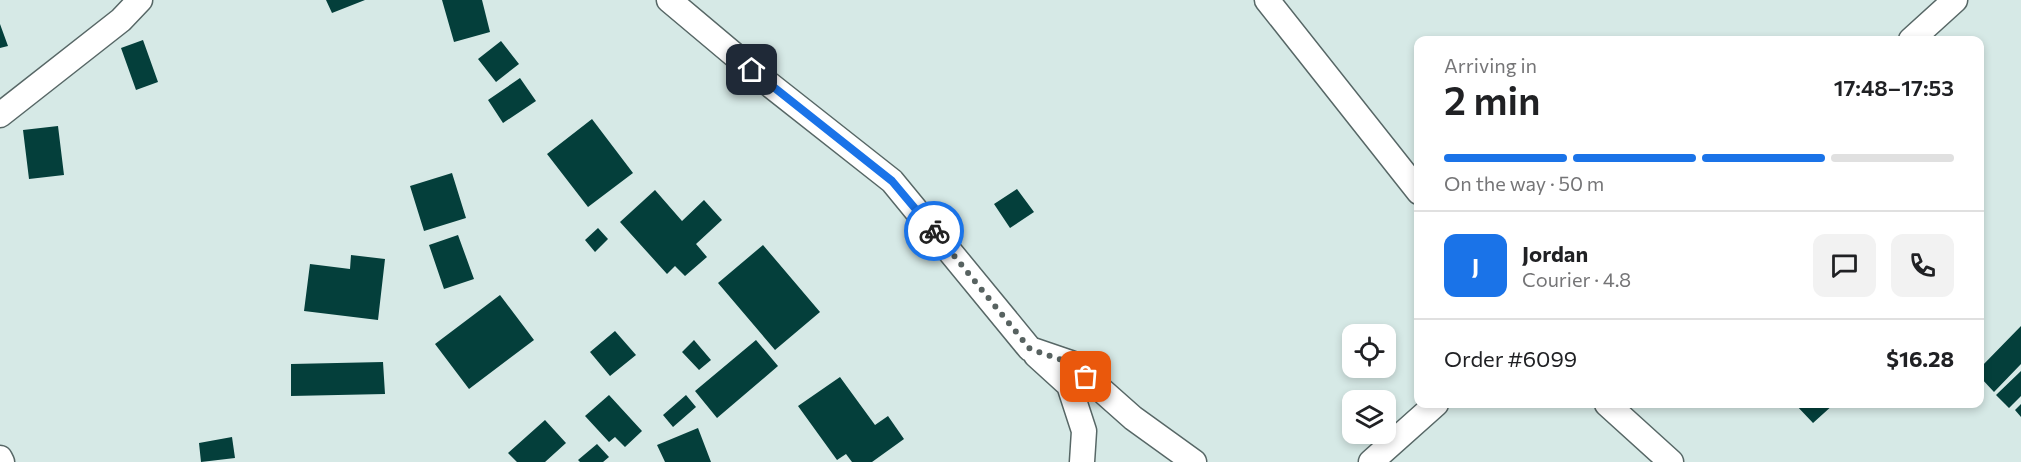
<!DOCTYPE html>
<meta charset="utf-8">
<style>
body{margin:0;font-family:Commissioner,sans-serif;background:#f2f2f2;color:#202124;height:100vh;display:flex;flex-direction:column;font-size:22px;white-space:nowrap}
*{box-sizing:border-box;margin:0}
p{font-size:20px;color:#757577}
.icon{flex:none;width:33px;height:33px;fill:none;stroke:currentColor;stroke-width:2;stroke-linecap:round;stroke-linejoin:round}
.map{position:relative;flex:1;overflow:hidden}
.sheet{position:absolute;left:1414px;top:36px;width:570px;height:372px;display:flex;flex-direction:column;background:#fff;border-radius:12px;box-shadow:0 3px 9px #0003}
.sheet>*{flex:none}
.tools{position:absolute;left:1342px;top:324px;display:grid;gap:12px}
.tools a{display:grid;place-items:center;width:54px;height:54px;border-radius:12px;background:#fff;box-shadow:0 3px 9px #0003;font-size:30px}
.pin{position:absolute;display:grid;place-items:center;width:51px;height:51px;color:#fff;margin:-26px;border-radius:12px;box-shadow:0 3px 9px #0006}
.courier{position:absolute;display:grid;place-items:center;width:60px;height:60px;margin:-30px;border:4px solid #1a73e8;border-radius:50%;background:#fff;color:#222;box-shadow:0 2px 8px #0007}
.headline em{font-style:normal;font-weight:600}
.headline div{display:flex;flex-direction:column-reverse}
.headline{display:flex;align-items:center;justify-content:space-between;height:102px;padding:0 30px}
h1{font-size:39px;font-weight:600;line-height:45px}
.bar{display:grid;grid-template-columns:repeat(4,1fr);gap:9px 6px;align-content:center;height:72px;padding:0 30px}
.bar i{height:8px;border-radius:4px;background:#e0e0e0}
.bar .on{background:#1a73e8}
.bar p{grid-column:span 4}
.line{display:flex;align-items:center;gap:15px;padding:0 30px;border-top:2px solid #e0e0e0}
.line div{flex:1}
.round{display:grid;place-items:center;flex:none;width:63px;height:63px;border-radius:12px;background:#f2f2f2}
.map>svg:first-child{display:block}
.building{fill:#043f3b}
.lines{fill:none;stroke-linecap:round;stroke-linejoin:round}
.minor-casing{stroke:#576766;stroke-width:27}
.minor{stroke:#fff;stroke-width:24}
.done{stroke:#576260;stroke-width:6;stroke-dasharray:0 10.8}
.route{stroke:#1a73e8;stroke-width:8}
</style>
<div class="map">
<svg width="2021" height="462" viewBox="0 0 2021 462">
<rect width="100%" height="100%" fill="#d6e9e6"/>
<!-- building -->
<path class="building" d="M326 0H365L332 13Z
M442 0H482L490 32 454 42Z
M0 24 8 46 0 48Z
M143 40 158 82 136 90 121 48Z
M501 41 519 64 496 82 478 59Z
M520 78 536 101 503 123 488 100Z
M592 119 633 173 588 207 547 154Z
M58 126 64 175 29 179 23 130Z
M452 173 466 218 424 231 410 186Z
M1017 189 1034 212 1010 228 994 204Z
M655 190 682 221 704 200 722 220 696 244 707 257 685 276 675 266 667 274 620 222Z
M598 228 608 239 595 252 585 240Z
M458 235 474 279 444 289 429 245Z
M763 245 820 312 775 350 718 283Z
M351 255 385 259 378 320 304 311 310 264 350 269Z
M500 295 534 340 469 389 435 344Z
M2021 326V364L1994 392 1980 377V368Z
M615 331 636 355 610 376 590 352Z
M694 340 711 360 699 370 682 352Z
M756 340 778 366 717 418 695 391Z
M383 362 385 394 291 396V364Z
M2021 371V396L2009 408 1996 395Z
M840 377 875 425 888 416 904 439 872 462H852L846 454 837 460 798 406Z
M609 395 642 431 625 447 615 437 609 442 585 416Z
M686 395 696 407 673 427 663 415Z
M1795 404H1834L1813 423Z
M2021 404V417L2015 410Z
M545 420 566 443 545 462H517L508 453Z
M698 428 711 462H665L657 445Z
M232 437 235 458 201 462 199 443Z
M597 444 609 457 603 462H580L578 460Z"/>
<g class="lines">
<!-- minor casing -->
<g class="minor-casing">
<path id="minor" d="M669 0 769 84 892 181 1030 349 1071 363 1133 418 1194 462
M1267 0 1419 192
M1911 40 1955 0
M0 115 121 20 140 0
M1036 355 1069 385 1084 431 1082 462
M1607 404 1671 462
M0 458 2 462
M1371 462 1436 404"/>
</g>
<!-- minor -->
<use href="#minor" class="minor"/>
</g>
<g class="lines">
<!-- done -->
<path class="done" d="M934 231 1030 349 1071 363 1086 377"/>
<!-- route -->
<path class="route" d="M752 70 892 181 934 231"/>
</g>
</svg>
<div class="tools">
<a><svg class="icon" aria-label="locate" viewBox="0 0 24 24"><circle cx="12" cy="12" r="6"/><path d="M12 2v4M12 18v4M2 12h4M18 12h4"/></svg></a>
<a><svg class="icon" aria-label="layers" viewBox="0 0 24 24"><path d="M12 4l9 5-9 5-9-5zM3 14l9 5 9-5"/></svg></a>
</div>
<div class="pin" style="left:1086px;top:377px;background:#ea580c"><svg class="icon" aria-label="bag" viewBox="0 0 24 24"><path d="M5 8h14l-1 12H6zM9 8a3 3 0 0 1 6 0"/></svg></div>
<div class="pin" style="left:752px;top:70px;background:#1f2937"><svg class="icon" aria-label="home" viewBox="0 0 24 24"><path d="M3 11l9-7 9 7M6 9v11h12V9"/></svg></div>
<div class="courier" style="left:934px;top:231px"><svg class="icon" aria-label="bike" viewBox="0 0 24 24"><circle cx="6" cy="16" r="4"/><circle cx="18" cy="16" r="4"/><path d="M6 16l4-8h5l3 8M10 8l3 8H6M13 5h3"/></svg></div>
<section class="sheet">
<div class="headline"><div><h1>2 min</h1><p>Arriving in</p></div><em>17:48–17:53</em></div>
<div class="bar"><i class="on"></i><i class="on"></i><i class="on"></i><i></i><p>On the way · 50 m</p></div>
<div class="line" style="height:108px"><b class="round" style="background:#1a73e8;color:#fff">J</b><div><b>Jordan</b><p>Courier · 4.8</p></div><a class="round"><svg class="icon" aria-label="chat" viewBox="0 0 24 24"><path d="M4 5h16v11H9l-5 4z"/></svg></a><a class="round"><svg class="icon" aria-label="phone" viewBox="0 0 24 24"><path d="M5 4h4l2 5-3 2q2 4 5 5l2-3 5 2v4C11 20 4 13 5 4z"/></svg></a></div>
<div class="line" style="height:78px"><div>Order #6099</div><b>$16.28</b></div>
</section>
</div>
